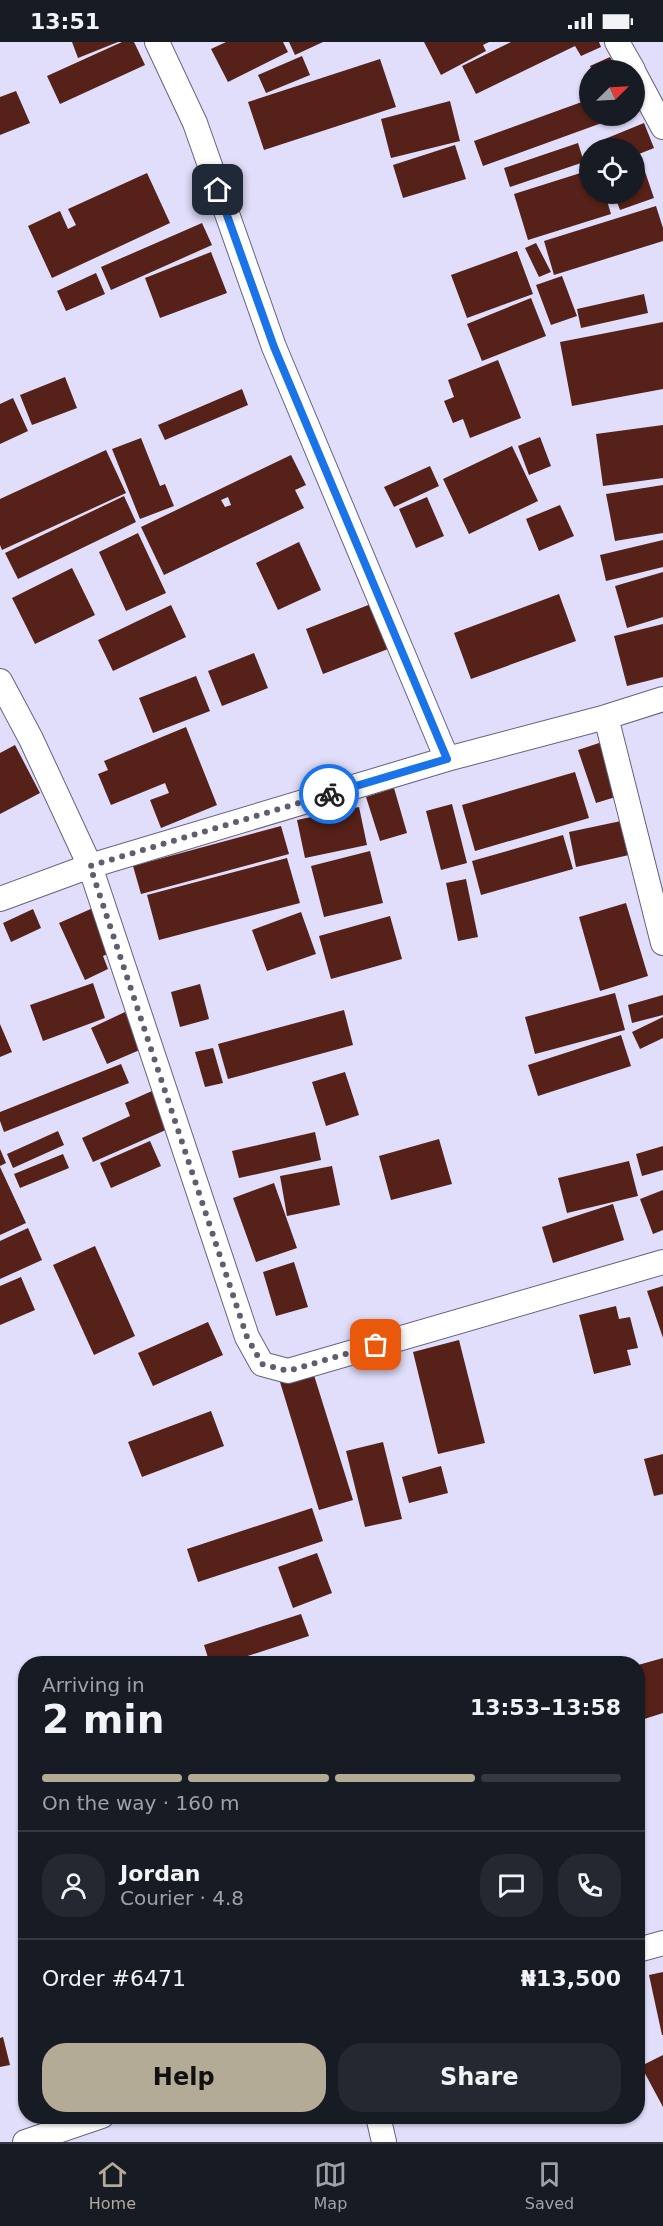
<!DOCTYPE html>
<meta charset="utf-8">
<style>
body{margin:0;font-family:"DejaVu Sans",sans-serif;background:#242831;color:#f1f3f6;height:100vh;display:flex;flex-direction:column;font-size:22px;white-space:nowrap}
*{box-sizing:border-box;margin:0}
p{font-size:20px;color:#9ea1a6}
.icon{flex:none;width:33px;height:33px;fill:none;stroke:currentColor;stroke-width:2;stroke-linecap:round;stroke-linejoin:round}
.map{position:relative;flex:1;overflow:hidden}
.details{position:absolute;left:18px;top:1614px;width:627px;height:468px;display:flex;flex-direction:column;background:#171b24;border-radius:24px;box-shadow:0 2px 4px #0004}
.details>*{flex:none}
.needle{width:39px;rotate:66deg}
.buttons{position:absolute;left:579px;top:18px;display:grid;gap:12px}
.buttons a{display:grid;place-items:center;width:66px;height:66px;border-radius:50%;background:#171b24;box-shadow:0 2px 4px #0004;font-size:30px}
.pin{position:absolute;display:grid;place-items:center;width:51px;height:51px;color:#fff;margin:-26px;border-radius:12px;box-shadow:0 3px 9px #0006}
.courier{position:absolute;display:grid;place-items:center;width:60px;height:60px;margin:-30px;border:4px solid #1a73e8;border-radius:50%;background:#fff;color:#222;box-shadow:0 2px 8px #0007}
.overview em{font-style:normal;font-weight:600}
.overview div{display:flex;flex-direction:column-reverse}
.overview{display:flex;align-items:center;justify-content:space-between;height:102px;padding:0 24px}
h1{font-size:39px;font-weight:600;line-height:45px}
.bar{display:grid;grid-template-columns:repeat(4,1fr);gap:9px 6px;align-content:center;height:72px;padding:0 24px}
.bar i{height:8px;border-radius:4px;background:#363941}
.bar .active{background:#b4ab96}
.bar p{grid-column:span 4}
.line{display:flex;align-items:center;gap:15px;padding:0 24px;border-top:2px solid #363941}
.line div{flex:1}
.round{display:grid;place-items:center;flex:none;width:63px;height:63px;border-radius:24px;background:#242831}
.action{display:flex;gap:12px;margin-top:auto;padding:12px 24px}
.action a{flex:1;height:69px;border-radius:24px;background:#b4ab96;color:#111;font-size:24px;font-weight:600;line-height:69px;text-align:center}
.action a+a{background:#242831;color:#f1f3f6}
.status{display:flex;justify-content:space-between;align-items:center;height:42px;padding:0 30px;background:#171b24;direction:ltr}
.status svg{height:16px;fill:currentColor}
.dock{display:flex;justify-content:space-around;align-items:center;height:84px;border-top:2px solid #363941;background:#171b24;font-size:16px;color:#9ea1a6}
.dock a{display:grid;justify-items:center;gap:3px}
.dock .active{color:#b4ab96}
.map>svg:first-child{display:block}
.building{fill:#552118;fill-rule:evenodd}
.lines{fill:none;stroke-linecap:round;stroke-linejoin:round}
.street-casing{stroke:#666280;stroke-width:26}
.street{stroke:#fff;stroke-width:24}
.done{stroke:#5f5d6e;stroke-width:6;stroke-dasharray:0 10.8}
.route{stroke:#1a73e8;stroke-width:8}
</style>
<div class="status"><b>13:51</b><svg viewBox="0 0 49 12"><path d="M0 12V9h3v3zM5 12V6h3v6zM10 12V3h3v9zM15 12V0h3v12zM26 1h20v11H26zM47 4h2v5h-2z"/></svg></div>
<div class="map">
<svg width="663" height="2100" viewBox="0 0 663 2100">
<rect width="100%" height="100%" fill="#e0defa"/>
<!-- building -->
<path class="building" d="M72 0H118L78 16Z
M122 0H134L145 23 60 62 47 34Z
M226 0H283L288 10 228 40 211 7Z
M289 0H323L295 13Z
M424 0H489L483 3 486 9 441 33Z
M511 0H599L601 5 581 14 575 4 476 52 462 24Z
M302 14 310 33 266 51 258 33Z
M610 15 617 28H592L590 24Z
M380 17 396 65 264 108 248 60Z
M16 49 30 81 0 93V55Z
M590 57V74H621L483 124 474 99Z
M450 59 460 99 391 116 381 77Z
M644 81 654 106 634 114V106H597L595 101Z
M578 101 584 120 510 145 504 126Z
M455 103 466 137 403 156 393 123Z
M641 118 654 156 620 168 614 152H634V120Z
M590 128V152H605L611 172 528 198 514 152Z
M147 131 170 181 52 236 28 184 60 169 68 187 76 183 68 167Z
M656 164 663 186V199L554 233 544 199Z
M202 181 212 203 111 248 101 225Z
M536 201 551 230 539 235 525 206Z
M517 209 533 252 467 276 451 233Z
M211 210 227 251 160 276 145 236Z
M96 231 105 252 66 269 57 249Z
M562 234 577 274 551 283 536 243Z
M644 252 648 271 581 286 577 267Z
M531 256 546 294 482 319 467 282Z
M663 280V347L572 364 560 300Z
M498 318 521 376 470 396 463 377 453 381 444 359 454 355 448 338Z
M65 335 77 366 32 383 20 353Z
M242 347 248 363 165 398 158 383Z
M13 356 28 389 0 402V362Z
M663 383V436L603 444 596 392Z
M540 395 551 424 529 433 518 404Z
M141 396 160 444 165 442 174 464 140 477 112 407Z
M512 404 538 459 469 492 443 437Z
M106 408 126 451 2 508 0 503V457Z
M291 413 306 443 295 448 304 466 164 533 141 485ZM228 455 231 463 225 465 221 458Z
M430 424 439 444 394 465 384 445Z
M663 443V491L615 499 606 452Z
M124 454 136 480 18 537 5 511Z
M427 455 444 494 416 506 399 467Z
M560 463 574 494 539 509 526 477Z
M138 491 166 551 126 569 99 510Z
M663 498V525L606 539 600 513Z
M299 500 321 548 278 568 256 521Z
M72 526 95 573 35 602 12 556Z
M663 530V575L627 586 615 544Z
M559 552 576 599 471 637 454 591Z
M371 562 388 607 323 632 306 587Z
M171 563 186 595 113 629 98 598Z
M663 582V635L627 644 614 594Z
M254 611 268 646 222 664 208 629Z
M196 634 210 669 153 691 139 656Z
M186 685 217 763 161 786 150 758 169 751 165 741 111 763 98 732 108 728 104 719Z
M605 699 622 753 596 761 578 708Z
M15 703 40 751 0 772V711Z
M575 730 589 776 475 809 462 763Z
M394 746 407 791 380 799 366 755Z
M452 762 467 821 441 828 426 769Z
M359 765 367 803 305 816 297 778Z
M621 779 629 813 576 825 569 790Z
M281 784 289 812 141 852 133 824Z
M563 793 573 827 481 853 472 819Z
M370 809 383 861 324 875 311 824Z
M287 816 300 861 159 898 147 853Z
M466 837 478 895 458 899 446 841Z
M626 861 648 934 600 949 579 875Z
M93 866 112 910 103 914 108 927 85 938 59 881Z
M33 867 41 886 11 900 3 881Z
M301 870 316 912 267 929 252 888Z
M390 874 402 917 331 937 319 894Z
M93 941 105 976 43 999 30 963Z
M200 942 209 977 180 985 171 950Z
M615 951 625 988 535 1012 525 975Z
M663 953V973L632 981 628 963Z
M344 968 353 1003 228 1037 218 1002Z
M125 970 142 1007 107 1022 91 986Z
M663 975V996L640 1007 632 990Z
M0 982 12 1010 0 1015Z
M621 993 631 1024 538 1054 528 1023Z
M213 1006 223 1041 205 1045 195 1010Z
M121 1022 129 1041 4 1090 0 1079V1070Z
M345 1030 359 1073 326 1084 312 1040Z
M152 1049 168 1087 93 1120 82 1096 130 1074 125 1061Z
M58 1089 64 1103 13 1126 7 1112Z
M315 1090 321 1118 239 1136 232 1109Z
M439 1097 452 1142 391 1158 379 1114Z
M150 1099 161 1124 111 1146 100 1121Z
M663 1104V1128L642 1134 636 1112Z
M0 1107 6 1121 0 1124Z
M63 1112 69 1126 20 1146 14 1132Z
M629 1119 638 1154 567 1171 558 1136Z
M332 1124 340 1163 287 1174 280 1134Z
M0 1125 26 1181 0 1193Z
M274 1141 297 1206 256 1220 233 1156Z
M663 1148V1188L653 1192 640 1157Z
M613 1162 624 1198 553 1221 542 1185Z
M28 1186 42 1218 0 1237V1199Z
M95 1204 135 1294 94 1313 53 1223Z
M294 1220 308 1265 276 1274 263 1230Z
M21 1235 35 1268 0 1283V1244Z
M663 1244V1296L647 1249Z
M616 1264 619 1277 630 1275 638 1306 627 1308 631 1323 594 1332 579 1273Z
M208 1280 223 1313 153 1344 138 1311Z
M459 1298 485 1401 438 1412 413 1310Z
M313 1330 353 1458 319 1468 280 1340Z
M211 1369 224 1404 142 1435 128 1400Z
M383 1400 402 1477 365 1485 346 1409Z
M663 1412V1452L654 1454 644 1417Z
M441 1424 448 1451 409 1461 402 1435Z
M312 1466 323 1499 198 1540 187 1507Z
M317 1511 332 1551 293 1566 278 1525Z
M301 1572 309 1594 223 1622H210L204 1603Z
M663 1616V1671L638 1679V1623Z
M663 1930V1993H662L649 1933Z
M3 1995 10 2023 0 2025V1996Z
M663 2013V2065L641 2024Z"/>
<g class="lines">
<!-- street casing -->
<g class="street-casing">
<path id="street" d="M157 0 195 81 274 305 447 717
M617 0 633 28
M634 31 663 85
M0 639 31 697 90 824 247 1295 262 1322 288 1329 663 1220
M606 675 663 901
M0 857 90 824 447 717 606 675 663 657
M638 1908 663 1901
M378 2074 384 2100
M25 2100 102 2074"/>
</g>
<!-- street -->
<use href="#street" class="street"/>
</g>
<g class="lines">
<!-- done -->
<path class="done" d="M329 752 90 824 247 1295 262 1322 288 1329 376 1303"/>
<!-- route -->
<path class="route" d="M218 148 274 305 447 717 329 752"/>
</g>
</svg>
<div class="buttons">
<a><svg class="needle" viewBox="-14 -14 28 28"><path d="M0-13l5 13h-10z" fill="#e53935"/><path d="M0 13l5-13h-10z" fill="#9ea1a6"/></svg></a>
<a><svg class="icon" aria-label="locate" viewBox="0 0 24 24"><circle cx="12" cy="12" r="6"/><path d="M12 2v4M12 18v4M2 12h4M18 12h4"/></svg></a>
</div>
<div class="pin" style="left:376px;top:1303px;background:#ea580c"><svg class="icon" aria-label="bag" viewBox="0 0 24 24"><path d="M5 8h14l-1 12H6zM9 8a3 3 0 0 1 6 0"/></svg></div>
<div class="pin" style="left:218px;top:148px;background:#1f2937"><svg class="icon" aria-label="home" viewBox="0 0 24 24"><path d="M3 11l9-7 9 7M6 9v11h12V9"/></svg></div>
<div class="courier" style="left:329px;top:752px"><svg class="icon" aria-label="bike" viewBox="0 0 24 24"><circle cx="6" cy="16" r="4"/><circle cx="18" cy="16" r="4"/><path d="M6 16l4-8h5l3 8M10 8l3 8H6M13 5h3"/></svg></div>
<section class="details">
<div class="overview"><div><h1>2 min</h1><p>Arriving in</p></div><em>13:53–13:58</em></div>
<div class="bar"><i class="active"></i><i class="active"></i><i class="active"></i><i></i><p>On the way · 160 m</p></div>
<div class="line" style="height:108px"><a class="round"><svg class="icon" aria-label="person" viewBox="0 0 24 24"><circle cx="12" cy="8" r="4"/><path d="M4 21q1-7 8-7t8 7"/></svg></a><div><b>Jordan</b><p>Courier · 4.8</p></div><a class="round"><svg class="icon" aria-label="chat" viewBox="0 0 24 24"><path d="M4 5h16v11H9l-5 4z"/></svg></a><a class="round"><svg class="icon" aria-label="phone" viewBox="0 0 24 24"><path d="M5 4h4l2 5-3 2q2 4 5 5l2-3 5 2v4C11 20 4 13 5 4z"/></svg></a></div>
<div class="line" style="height:78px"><div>Order #6471</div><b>₦13,500</b></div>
<div class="action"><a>Help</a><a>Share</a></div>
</section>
</div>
<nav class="dock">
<a class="active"><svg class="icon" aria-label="home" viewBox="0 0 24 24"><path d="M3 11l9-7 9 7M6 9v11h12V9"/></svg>Home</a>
<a><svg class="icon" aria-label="map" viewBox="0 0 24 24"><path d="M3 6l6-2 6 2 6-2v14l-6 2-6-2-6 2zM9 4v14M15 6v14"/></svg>Map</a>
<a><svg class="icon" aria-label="saved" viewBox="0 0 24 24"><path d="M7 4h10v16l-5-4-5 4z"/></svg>Saved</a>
</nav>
